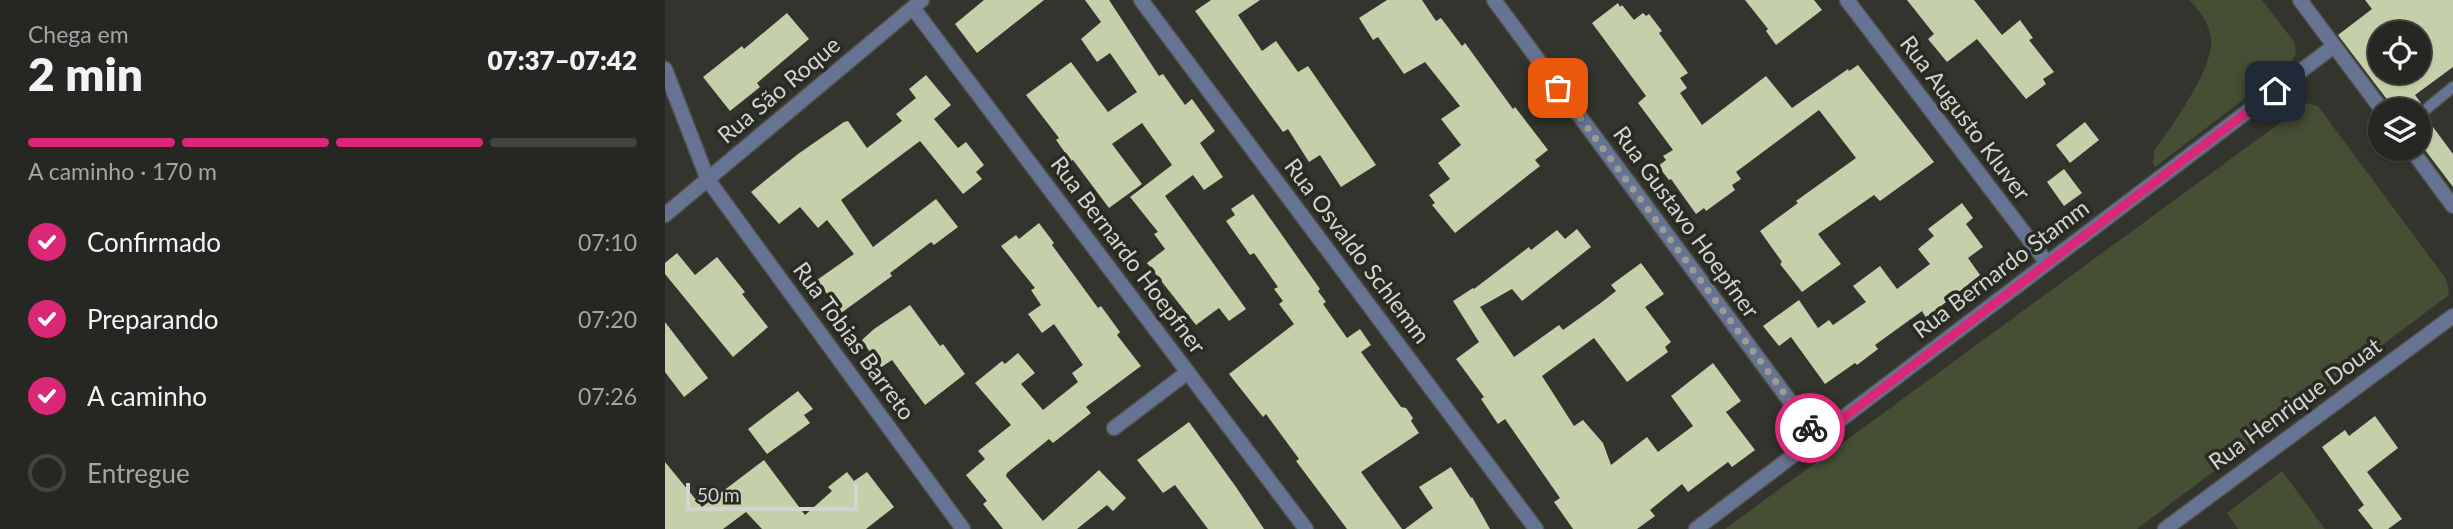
<!DOCTYPE html>
<html lang="pt">
<meta charset="utf-8">
<style>
body{margin:0;font-family:Lato,sans-serif;background:#2e2f2a;color:#f1f3f6;height:100vh;display:flex;flex-direction:column;font-size:26px;white-space:nowrap}
*{box-sizing:border-box;margin:0}
p{font-size:23px;color:#a4a5a5}
.icon{flex:none;width:38px;height:38px;fill:none;stroke:currentColor;stroke-width:2;stroke-linecap:round;stroke-linejoin:round}
.map{position:relative;flex:1;overflow:hidden}
.details{display:flex;flex-direction:column;background:#262722;width:665px}
.details>*{flex:none}
.buttons{position:absolute;left:1703px;top:21px;display:grid;gap:14px}
.buttons a{display:grid;place-items:center;width:63px;height:63px;border-radius:50%;background:#262722;box-shadow:0 2px 5px #0004,0 0 0 2px #424440;font-size:35px}
.scale{position:absolute;left:21px;bottom:18px;width:172px;box-sizing:border-box;padding-left:7px;border:4px solid #d2d4cf;border-top:0;font-size:19px;line-height:24px;white-space:nowrap;color:#d2d4cf;-webkit-text-stroke:5px #282a23;paint-order:stroke}
.pin{position:absolute;display:grid;place-items:center;width:60px;height:60px;color:#fff;margin:-30px;border-radius:14px;box-shadow:0 4px 10px #0006}
.courier{position:absolute;display:grid;place-items:center;width:70px;height:70px;margin:-35px;border:5px solid #db2777;border-radius:50%;background:#fff;color:#222;box-shadow:0 2px 9px #0007}
.head em{font-style:normal;font-weight:800}
.head div{display:flex;flex-direction:column-reverse}
.head{display:flex;align-items:center;justify-content:space-between;height:119px;padding:0 28px}
h1{font-size:46px;font-weight:800;line-height:52px}
.bar{display:grid;grid-template-columns:repeat(4,1fr);gap:10px 7px;align-content:center;height:84px;padding:0 28px}
.bar i{height:9px;border-radius:5px;background:#424440}
.bar .selected{background:#db2777}
.bar p{grid-column:span 4}
ol{padding:0 28px;list-style:none}
li{display:flex;align-items:center;gap:21px;height:77px}
li p{margin-inline-start:auto}
li .icon{padding:7px;border-radius:50%;background:#db2777;color:#fff;stroke-width:4}
li:last-child{color:#a4a5a5}
li i{width:38px;height:38px;border:4px solid #424440;border-radius:50%}
main{display:flex;flex:1;min-height:0}
.map>svg:first-child{display:block}
.green{fill:#464e34}
.building{fill:#c5d0ab;fill-rule:evenodd}
.lines{fill:none;stroke-linecap:round;stroke-linejoin:round}
.service-casing{stroke:#4f514a;stroke-width:13}
.minor-casing{stroke:#4f514a;stroke-width:17}
.tertiary-casing{stroke:#4f514a;stroke-width:17}
.service{stroke:#677392;stroke-width:10}
.minor{stroke:#677392;stroke-width:14}
.tertiary{stroke:#677392;stroke-width:14}
.done{stroke:#9a9c96;stroke-width:7;stroke-dasharray:0 12.6}
.route{stroke:#db2777;stroke-width:9}
.labels{text-anchor:middle;stroke-width:7;stroke-linejoin:round;paint-order:stroke}
.street-label{font-size:23px;fill:#d2d4cf;stroke:#282a23}
</style>
<main>
<section class="details">
<div class="head"><div><h1>2 min</h1><p>Chega em</p></div><em>07:37–07:42</em></div>
<div class="bar"><i class="selected"></i><i class="selected"></i><i class="selected"></i><i></i><p>A caminho · 170 m</p></div>
<ol>
<li><svg class="icon" aria-label="check" viewBox="0 0 24 24"><path d="M5 12l5 5 9-10"/></svg>Confirmado<p>07:10</p></li>
<li><svg class="icon" aria-label="check" viewBox="0 0 24 24"><path d="M5 12l5 5 9-10"/></svg>Preparando<p>07:20</p></li>
<li><svg class="icon" aria-label="check" viewBox="0 0 24 24"><path d="M5 12l5 5 9-10"/></svg>A caminho<p>07:26</p></li>
<li><i></i>Entregue</li>
</ol>
</section>
<div class="map">
<svg width="1788" height="529" viewBox="0 0 1788 529">
<rect width="100%" height="100%" fill="#32342d"/>
<!-- green -->
<path class="green" d="M1524 0H1597L1630 43 1631 54 1625 64 1490 167 1488 163 1489 151C1506 127 1550 67 1546 38 1544 23 1534 10 1524 0Z
M1642 103 1653 106 1773 268 1782 281 1784 295 1472 529H1060Z
M1617 471 1660 529H1573L1562 513Z"/>
<!-- building -->
<path class="building" d="M319 0H379L312 53 290 24Z
M420 0H444L494 76 498 74 520 105 527 99 550 131 535 143 558 177 539 190 528 175 500 196 581 309 564 321 554 308 531 325 482 263 500 249 489 234 493 232 465 197 507 165 477 123 447 144 477 184 444 208 408 160 406 161 391 140 394 138 361 95 406 62 443 112 472 92 445 53 432 62 416 39 436 22Z
M546 0H595L573 15 597 51 611 41 633 72 643 66 711 165 676 187 655 155 644 162 623 129 618 132 530 11Z
M722 0H757L771 21 776 18 797 46 800 43 848 109 850 107 883 150 870 160 875 166 790 233 767 205 770 203 764 195 785 179 773 163 796 145 776 119 795 106 760 62 739 74 713 37 708 40 694 18Z
M1080 0H1149L1157 10 1111 45 1101 31 1103 29Z
M1242 0H1309L1337 35 1355 20 1368 38 1364 40 1389 72 1378 79 1381 84 1361 99 1312 39 1282 62 1263 39 1269 34Z
M1700 0H1788V67L1750 95 1756 103 1748 110H1730L1673 35 1707 9ZM1715 33H1754V72H1715Z
M953 3 955 7 957 5 969 20 978 13 981 16 984 14 997 31 994 33 1023 73 1015 78 1022 88 1015 93 1037 125 1101 76 1127 108 1183 69 1184 71 1193 65 1269 162 1215 201 1209 195 1153 234 1176 264 1137 292 1115 264 1117 262 1095 231 1133 203 1131 201 1191 158 1154 110 1071 172 1076 179 1067 185 1070 190 1041 211 1039 208 1031 214 1006 179 1004 180 993 166 1001 160 998 156 1008 150 973 103 981 96 927 23Z
M122 13 144 39 92 83 95 87 65 111 38 77 77 46 79 49Z
M261 75 286 105 269 119 293 148 301 142 319 165 311 172 317 179 298 194 255 141 176 200 208 247 271 199 293 227 269 245 266 242 225 273 227 276 176 313 152 280 189 254 162 220 153 228 135 207 114 224 86 192 133 154 179 122 183 121 202 148 237 121 231 114 251 98 244 89Z
M1420 122 1434 140 1405 163 1391 145Z
M1768 127 1788 154V187L1754 142V138Z
M1399 169 1417 193 1399 206 1382 182Z
M588 194 655 289 653 291 661 302 658 304 682 338 695 329 706 345 696 352 736 407 741 408 748 418 746 421 754 433 696 472 737 529H682L631 461 634 459 601 414 598 417 564 374 629 324 614 304 618 301 609 289 613 287 589 253 585 255 561 221 570 215 566 209Z
M1297 203 1308 218 1301 224 1318 247 1303 258 1315 275 1261 318 1257 311 1210 345 1213 349 1192 365 1190 363 1160 384 1126 337 1114 346 1098 326 1134 300 1153 328 1164 320 1168 325 1201 302 1188 286 1215 266 1232 289 1265 264 1253 249 1269 236 1263 229Z
M374 223 389 243 387 245 433 308 436 306 455 332 452 335 476 366 421 407 426 413 388 443 384 439 342 473 341 476 378 521 434 470 461 498 448 511 442 505 412 529H338L318 504 322 501 301 475 320 459 313 451 346 425 310 383 337 361 340 364 353 353 370 373 356 384 378 410 413 382 407 373 418 365 389 324 377 333 363 314 376 305 366 290 370 288 336 246 351 235 354 239Z
M912 229 926 247 857 301 847 289 815 307 849 357 894 325 898 330 937 302 951 291 946 285 976 263 999 294 980 307 1006 342 1000 347 1003 352 962 382 929 338 877 376 909 426 918 420 938 443 946 465 982 437 993 452 1028 426 1006 396 1048 363 1076 401 1061 412 1090 450 1067 467 1063 462 1023 492 1017 484 985 510 990 516 972 529H908L889 502 895 498 840 419 833 424 816 399 819 397 791 359 814 342 788 301 808 288 809 289 864 247 866 250 892 230 900 239Z
M12 253 30 275 52 257 80 292 77 294 103 327 68 357 0 274V263Z
M245 305 275 346 278 344 300 374 260 405 227 360 215 368 197 340 209 329Z
M0 322 43 378 19 397 0 372Z
M133 391 148 409 139 415 145 423 102 454 83 429Z
M1710 416 1733 448 1702 472 1737 519 1723 529H1708L1693 510 1699 505 1657 447 1680 430 1684 436Z
M524 422 571 487 599 529H543L510 485 498 493 472 460Z
M99 460 140 515 167 491 163 487 182 472 189 481 202 472 229 507 201 529H97L81 512 58 529H0V462L37 507Z
M786 467 806 498 807 497 825 529H740L768 508 754 487Z"/>
<g class="lines">
<!-- service casing -->
<g class="service-casing">
<path id="service" d="M1754 115 1788 87"/>
</g>
<!-- minor casing -->
<g class="minor-casing">
<path id="minor" d="M476 0 871 529
M829 0 1152 438
M1182 0 1382 263
M248 8 641 529
M0 69 43 180 298 529
M449 428 523 372
M1500 529 1788 316"/>
</g>
<!-- tertiary casing -->
<g class="tertiary-casing">
<path id="tertiary" d="M1635 0 1717 110
M1746 149 1788 206
M0 215 257 0
M1031 529 1669 46"/>
</g>
<!-- service -->
<use href="#service" class="service"/>
<!-- minor -->
<use href="#minor" class="minor"/>
<!-- tertiary -->
<use href="#tertiary" class="tertiary"/>
</g>
<g class="lines">
<!-- done -->
<path class="done" d="M893 88 1145 428"/>
<!-- route -->
<path class="route" d="M1145 428 1152 438 1610 91"/>
</g>
<g class="labels">
<!-- street labels -->
<g class="street-label">
<text transform="translate(114 90) rotate(-40)" y="8">Rua São Roque</text>
<text transform="translate(1300 118) rotate(53)" y="8">Rua Augusto Kluver</text>
<text transform="translate(1021 222) rotate(54)" y="8">Rua Gustavo Hoepfner</text>
<text transform="translate(692 251) rotate(53)" y="8">Rua Osvaldo Schlemm</text>
<text transform="translate(463 255) rotate(53)" y="8">Rua Bernardo Hoepfner</text>
<text transform="translate(1336 269) rotate(-37)" y="8">Rua Bernardo Stamm</text>
<text transform="translate(189 341) rotate(54)" y="8">Rua Tobias Barreto</text>
<text transform="translate(1630 404) rotate(-36)" y="8">Rua Henrique Douat</text>
</g>
</g>
</svg>
<div class="buttons">
<a><svg class="icon" aria-label="locate" viewBox="0 0 24 24"><circle cx="12" cy="12" r="6"/><path d="M12 2v4M12 18v4M2 12h4M18 12h4"/></svg></a>
<a><svg class="icon" aria-label="layers" viewBox="0 0 24 24"><path d="M12 4l9 5-9 5-9-5zM3 14l9 5 9-5"/></svg></a>
</div>
<div class="scale">50 m</div>
<div class="pin" style="left:893px;top:88px;background:#ea580c"><svg class="icon" aria-label="bag" viewBox="0 0 24 24"><path d="M5 8h14l-1 12H6zM9 8a3 3 0 0 1 6 0"/></svg></div>
<div class="pin" style="left:1610px;top:91px;background:#1f2937"><svg class="icon" aria-label="home" viewBox="0 0 24 24"><path d="M3 11l9-7 9 7M6 9v11h12V9"/></svg></div>
<div class="courier" style="left:1145px;top:428px"><svg class="icon" aria-label="bike" viewBox="0 0 24 24"><circle cx="6" cy="16" r="4"/><circle cx="18" cy="16" r="4"/><path d="M6 16l4-8h5l3 8M10 8l3 8H6M13 5h3"/></svg></div>
</div>
</main>
